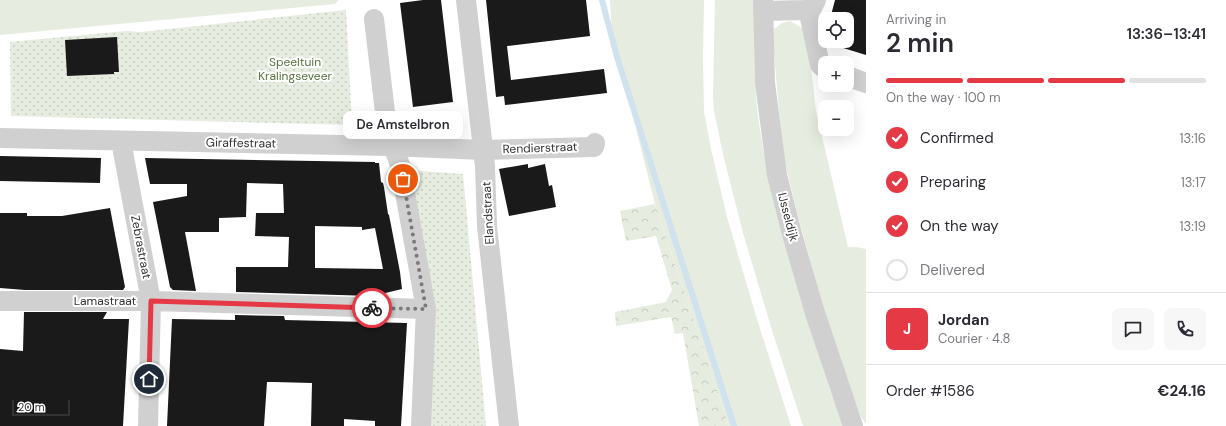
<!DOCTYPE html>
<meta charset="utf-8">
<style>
body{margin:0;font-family:"DM Sans",sans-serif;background:#f7f7f7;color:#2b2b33;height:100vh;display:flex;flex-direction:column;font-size:15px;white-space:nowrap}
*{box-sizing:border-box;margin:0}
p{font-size:13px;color:#7c7c81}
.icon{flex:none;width:22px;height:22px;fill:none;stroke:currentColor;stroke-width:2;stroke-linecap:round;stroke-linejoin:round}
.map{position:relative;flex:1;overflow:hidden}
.side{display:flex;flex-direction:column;background:#fff;width:360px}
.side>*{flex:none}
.fabs{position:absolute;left:818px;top:12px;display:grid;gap:8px}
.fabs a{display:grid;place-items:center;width:36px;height:36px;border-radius:8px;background:#fff;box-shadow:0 4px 16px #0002;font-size:20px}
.scale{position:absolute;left:12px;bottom:10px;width:58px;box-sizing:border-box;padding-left:4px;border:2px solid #333;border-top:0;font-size:11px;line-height:14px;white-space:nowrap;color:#333;-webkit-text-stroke:3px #fff;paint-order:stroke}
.pin{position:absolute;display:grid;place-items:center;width:34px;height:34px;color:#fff;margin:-17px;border:2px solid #fff;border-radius:50%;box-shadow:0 1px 4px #0007}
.courier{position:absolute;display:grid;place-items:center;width:40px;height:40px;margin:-20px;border:3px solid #e63946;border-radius:50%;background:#fff;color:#222;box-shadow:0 1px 5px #0007}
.bubble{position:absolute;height:28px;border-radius:8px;background:#fff;box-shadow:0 4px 16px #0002;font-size:13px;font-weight:600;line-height:28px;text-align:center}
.head em{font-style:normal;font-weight:600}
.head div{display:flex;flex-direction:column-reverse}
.head{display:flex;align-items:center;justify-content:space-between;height:68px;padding:0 20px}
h1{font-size:26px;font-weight:600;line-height:30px}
.bar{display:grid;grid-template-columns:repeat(4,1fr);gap:6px 4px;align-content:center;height:48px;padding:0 20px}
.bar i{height:5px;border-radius:3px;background:#e1e1e2}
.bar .active{background:#e63946}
.bar p{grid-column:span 4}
.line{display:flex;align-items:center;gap:10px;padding:0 20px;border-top:1px solid #e1e1e2}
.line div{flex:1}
.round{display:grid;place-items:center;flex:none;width:42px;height:42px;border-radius:8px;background:#f7f7f7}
ol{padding:0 20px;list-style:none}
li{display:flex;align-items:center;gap:12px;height:44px}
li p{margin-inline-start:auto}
li .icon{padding:4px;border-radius:50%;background:#e63946;color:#fff;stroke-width:4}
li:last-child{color:#7c7c81}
li i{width:22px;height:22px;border:2px solid #e1e1e2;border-radius:50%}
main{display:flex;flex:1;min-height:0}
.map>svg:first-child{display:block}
.green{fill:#e6ecdf}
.forest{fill:url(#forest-crowns)}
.park{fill:url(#park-dots)}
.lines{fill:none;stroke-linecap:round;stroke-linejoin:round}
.stream{stroke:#cfe2ee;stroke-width:6}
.building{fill:#1a1a1a;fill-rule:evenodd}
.minor{stroke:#d0d0d0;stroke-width:20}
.done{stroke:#7a7a7a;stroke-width:4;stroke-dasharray:0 7.2}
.route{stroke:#e63946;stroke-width:5}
.labels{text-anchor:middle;stroke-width:4;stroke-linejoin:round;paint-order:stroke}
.park-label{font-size:12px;fill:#56703f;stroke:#fff}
.street-label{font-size:12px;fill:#333;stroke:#fff}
</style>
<main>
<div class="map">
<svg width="866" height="426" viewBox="0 0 866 426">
<defs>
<pattern id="forest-crowns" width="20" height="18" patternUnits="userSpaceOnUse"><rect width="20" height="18" fill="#e6ecdf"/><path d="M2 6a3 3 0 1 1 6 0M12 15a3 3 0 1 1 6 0" fill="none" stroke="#c6cbc0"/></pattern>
<pattern id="park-dots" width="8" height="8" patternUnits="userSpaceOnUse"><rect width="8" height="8" fill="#e6ecdf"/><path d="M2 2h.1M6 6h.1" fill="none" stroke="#c6cbc0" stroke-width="1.8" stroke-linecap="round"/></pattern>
</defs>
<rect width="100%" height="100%" fill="#fff"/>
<!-- green -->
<path class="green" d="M0 0H338L335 4 0 35Z
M610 0H704L703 58 704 112 711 149 727 217 756 316 791 426H729L655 204 612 33Z
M715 0H754C754 33 754 65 756 98 760 138 768 177 777 215L830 390 844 426H803L771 327 743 233 723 154 714 111 713 97Z
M790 21 804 29 808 40 816 111 848 247H856L866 249V424L861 417 842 368 827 320 799 220 785 163 779 111 774 53V29L782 23Z"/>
<!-- forest -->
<path class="forest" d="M655 204 729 426H699L683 333 675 334 671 317 616 326 615 312 666 302 672 290 656 236 626 241 620 211Z"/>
<!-- park -->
<path class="park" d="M346 10 352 125 11 116 10 42 126 31 141 32Z
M406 170 463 174 486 426H427Z"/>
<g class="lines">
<!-- stream -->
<path class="stream" d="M602 0 617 57 734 426"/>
</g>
<!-- building -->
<path class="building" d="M423 0H441L453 102 413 107 400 3Z
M486 0H586L590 36 507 46 511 80 604 69 607 93 505 105 504 96 496 97Z
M835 0H866V55L827 43V41H847V19H830Z
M117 37 119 72H114V74L67 76 65 40Z
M0 156 101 158 100 183 0 181Z
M145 158 375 162V163H379L381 182 383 183 384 187 388 214 389 215 391 225 400 272 402 289 373 296 236 292V267H288L289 237 255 236 256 213H284L283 184 247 183 246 217 219 218V232H185L196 291 173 290 170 287 153 202 187 196V184H150ZM315 226 362 227V230L375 228 383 269 315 268Z
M528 164V168L545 164 549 186 552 185 556 207 509 216 499 169Z
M110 208 125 287 123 290H25L0 288V213H27V216H62Z
M24 312H107L103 319H129L123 426H0V349L23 351Z
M235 315 284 316 285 320 407 323 401 426H375V421L344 419V426H311L312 383 274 382H267L264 426H167L172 319 235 320Z"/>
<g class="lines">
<!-- minor -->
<path class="minor" d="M466 0 485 166 487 226 509 426
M763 0 765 83 777 175 792 234 815 313 853 426
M808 9 820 65 825 69
M763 11 804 10 812 8 816 0
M374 19 389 146
M847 76 866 83
M0 138 389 146 483 150 594 147 595 143
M121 141 151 301 148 426
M393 146 400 165 426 309 421 426
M0 301H151L426 309"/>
</g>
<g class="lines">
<!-- done -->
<path class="done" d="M372 308 426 309 403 179"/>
<!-- route -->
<path class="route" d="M149 379 151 301 372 308"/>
</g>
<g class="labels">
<!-- park labels -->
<g class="park-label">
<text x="295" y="66">Speeltuin<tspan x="295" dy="14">Kralingseveer</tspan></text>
</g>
<!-- street labels -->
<g class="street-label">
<text transform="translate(241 143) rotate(1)" y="4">Giraffestraat</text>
<text transform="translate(540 148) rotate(-2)" y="4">Rendierstraat</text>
<text transform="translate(488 213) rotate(-93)" y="4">Elandstraat</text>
<text transform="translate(788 217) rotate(75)" y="4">IJsseldijk</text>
<text transform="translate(141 247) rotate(79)" y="4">Zebrastraat</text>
<text x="105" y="305">Lamastraat</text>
</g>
</g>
</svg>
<div class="fabs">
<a><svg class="icon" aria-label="locate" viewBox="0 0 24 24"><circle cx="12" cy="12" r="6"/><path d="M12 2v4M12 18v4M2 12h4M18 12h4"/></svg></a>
<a>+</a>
<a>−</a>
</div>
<div class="scale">20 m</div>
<div class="pin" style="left:403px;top:179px;background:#ea580c"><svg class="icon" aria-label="bag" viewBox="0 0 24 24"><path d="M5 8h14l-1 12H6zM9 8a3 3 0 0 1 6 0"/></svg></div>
<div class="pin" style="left:149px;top:379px;background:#1f2937"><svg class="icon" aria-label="home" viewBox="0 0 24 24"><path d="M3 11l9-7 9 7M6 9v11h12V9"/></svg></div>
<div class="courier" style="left:372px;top:308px"><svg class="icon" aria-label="bike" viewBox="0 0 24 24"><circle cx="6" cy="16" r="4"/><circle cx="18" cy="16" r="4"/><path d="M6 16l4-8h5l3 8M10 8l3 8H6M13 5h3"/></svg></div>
<div class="bubble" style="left:343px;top:111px;width:120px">De Amstelbron</div>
</div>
<section class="side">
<div class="head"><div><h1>2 min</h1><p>Arriving in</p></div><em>13:36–13:41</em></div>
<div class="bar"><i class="active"></i><i class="active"></i><i class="active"></i><i></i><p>On the way · 100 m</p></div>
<ol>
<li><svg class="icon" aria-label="check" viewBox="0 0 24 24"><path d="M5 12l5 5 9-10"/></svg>Confirmed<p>13:16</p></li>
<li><svg class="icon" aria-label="check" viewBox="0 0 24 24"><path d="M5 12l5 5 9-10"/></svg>Preparing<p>13:17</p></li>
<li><svg class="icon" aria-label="check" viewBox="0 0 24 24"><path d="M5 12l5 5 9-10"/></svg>On the way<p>13:19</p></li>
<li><i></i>Delivered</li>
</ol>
<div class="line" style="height:72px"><b class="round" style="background:#e63946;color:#fff">J</b><div><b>Jordan</b><p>Courier · 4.8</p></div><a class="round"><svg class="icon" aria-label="chat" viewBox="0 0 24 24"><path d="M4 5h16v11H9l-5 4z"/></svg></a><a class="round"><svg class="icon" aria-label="phone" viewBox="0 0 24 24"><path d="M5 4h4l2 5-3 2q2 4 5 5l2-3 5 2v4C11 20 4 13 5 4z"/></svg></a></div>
<div class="line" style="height:52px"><div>Order #1586</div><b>€24.16</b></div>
</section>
</main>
